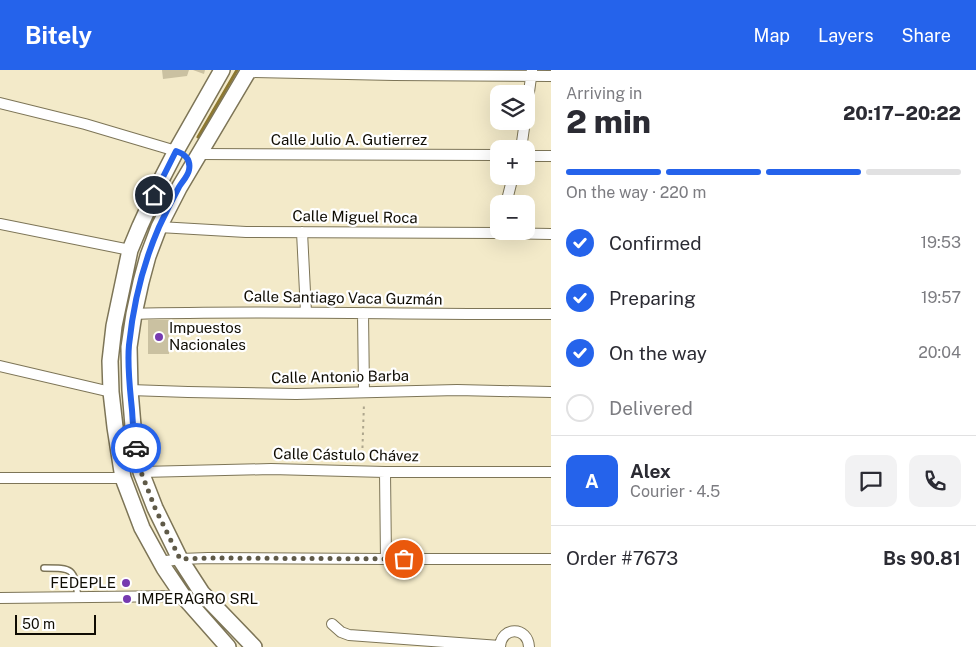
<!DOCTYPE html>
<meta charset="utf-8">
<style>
body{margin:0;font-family:"Public Sans",sans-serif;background:#f2f2f3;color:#2b2b33;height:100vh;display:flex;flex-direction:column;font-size:19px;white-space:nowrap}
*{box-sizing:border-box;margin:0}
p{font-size:16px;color:#7c7c81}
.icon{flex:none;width:28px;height:28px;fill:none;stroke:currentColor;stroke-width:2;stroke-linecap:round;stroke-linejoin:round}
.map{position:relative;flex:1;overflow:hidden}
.drawer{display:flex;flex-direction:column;background:#fff;width:425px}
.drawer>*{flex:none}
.fabs{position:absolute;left:490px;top:15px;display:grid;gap:10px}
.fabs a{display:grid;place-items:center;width:45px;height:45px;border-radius:10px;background:#fff;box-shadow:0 5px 20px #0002;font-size:25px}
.scale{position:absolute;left:15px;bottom:12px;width:81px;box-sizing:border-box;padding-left:5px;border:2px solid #0f0c03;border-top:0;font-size:14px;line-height:18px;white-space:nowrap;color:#0f0c03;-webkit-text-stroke:4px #fff;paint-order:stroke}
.pin{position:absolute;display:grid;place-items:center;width:42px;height:42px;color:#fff;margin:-21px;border:2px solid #fff;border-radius:50%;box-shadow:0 1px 5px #0007}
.courier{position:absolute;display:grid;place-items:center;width:50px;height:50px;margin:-25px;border:4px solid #2563eb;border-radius:50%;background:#fff;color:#222;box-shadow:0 1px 6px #0007}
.head em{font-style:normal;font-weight:800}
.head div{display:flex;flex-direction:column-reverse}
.head{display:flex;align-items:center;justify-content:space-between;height:85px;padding:0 15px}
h1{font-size:32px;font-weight:800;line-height:38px}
.bar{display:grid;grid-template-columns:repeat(4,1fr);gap:8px 5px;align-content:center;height:60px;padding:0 15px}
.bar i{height:6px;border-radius:4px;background:#e1e1e2}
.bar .active{background:#2563eb}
.bar p{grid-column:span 4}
.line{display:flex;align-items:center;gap:12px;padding:0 15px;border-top:1px solid #e1e1e2}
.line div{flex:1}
.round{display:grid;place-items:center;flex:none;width:52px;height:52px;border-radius:10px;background:#f2f2f3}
ol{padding:0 15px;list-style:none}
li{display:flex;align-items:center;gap:15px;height:55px}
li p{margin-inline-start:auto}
li .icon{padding:5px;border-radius:50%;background:#2563eb;color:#fff;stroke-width:4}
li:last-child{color:#7c7c81}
li i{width:28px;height:28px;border:2px solid #e1e1e2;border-radius:50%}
header{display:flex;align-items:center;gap:30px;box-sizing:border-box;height:70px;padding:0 25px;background:#2563eb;color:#fff}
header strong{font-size:24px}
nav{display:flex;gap:28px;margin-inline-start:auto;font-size:18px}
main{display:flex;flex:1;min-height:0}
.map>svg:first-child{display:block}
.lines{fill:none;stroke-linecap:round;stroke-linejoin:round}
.stream{stroke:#8d7830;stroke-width:3}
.building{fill:#cac1a1}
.lane-casing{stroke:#7d7557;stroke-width:8}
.street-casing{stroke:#7d7557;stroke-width:12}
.secondary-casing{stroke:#7d7557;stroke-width:18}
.path{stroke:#ada68d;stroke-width:2;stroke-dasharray:2.5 4;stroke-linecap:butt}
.lane{stroke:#fff;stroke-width:5}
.street{stroke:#fff;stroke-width:10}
.secondary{stroke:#fff;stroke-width:15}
.done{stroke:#5f5a48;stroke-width:5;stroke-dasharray:0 9}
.route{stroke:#2563eb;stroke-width:6}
.poi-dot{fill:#763ab0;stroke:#fff;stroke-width:2}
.labels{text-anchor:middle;stroke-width:4.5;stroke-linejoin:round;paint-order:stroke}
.street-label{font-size:15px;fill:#0f0c03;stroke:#fff}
.poi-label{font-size:15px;fill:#0f0c03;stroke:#fff;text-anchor:start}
</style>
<header>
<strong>Bitely</strong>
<nav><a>Map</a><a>Layers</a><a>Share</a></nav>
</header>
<main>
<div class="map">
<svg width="551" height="577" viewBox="0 0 551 577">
<rect width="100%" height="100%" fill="#f3eac9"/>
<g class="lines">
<!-- stream -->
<path class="stream" d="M198 67 237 0"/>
</g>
<!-- building -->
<path class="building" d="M162 0H189L187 6 163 9Z
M193 0H205L204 4Z
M148 250H169V284H148Z"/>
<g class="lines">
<!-- lane casing -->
<g class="lane-casing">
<path id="lane" d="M44 498C73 498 74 498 78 527"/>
</g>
<!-- street casing -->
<g class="street-casing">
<path id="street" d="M248 2 394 5 551 6
M0 33 85 54 176 81
M526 44 532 0
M521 79 525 51
M200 84 499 85
M526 86H551
M506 134 513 106
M0 154 130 180
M159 157 246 162 499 163 551 164
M302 162 306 242
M363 243 364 322
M134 244C273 240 412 245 551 244
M0 296 111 322
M130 320 188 322 296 324 457 320 551 322
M141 402 271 399 385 402H551
M385 402 386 489
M0 408H123
M160 492 180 489 208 488 386 489H551
M0 528 183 526
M332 554 341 562 349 565 500 576
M500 577C501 556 528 556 529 577"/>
</g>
<!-- secondary casing -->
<g class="secondary-casing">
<path id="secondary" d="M222 0 176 81 161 110 140 156 130 180 114 256 110 291 111 322 115 357 123 408 142 458 164 498 183 526 228 577
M249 0 179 118 159 157 148 186 141 212 134 244 129 277 130 320 134 368 141 402 155 438 180 489 202 523 254 577"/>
</g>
<!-- path -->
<path class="path" d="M362 391 364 333"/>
<!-- lane -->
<use href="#lane" class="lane"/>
<!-- street -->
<use href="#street" class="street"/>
<!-- secondary -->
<use href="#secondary" class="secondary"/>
</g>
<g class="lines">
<!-- done -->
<path class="done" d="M136 378 141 402 155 438 180 489 208 488 404 489"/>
<!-- route -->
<path class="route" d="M136 378C133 365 133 353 132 340 130 319 127 296 129 275 133 236 143 194 159 157 165 144 172 130 179 117 182 112 188 106 189 100 191 90 185 84 176 81L154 125"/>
</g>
<!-- markers -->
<g class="poi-dot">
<circle cx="159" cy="267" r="5"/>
<circle cx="126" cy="513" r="5"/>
<circle cx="127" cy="529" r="5"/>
</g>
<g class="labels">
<!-- street labels -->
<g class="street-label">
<text x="349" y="75">Calle Julio A. Gutierrez</text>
<text transform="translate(355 147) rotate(1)" y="5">Calle Miguel Roca</text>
<text transform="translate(343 228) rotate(1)" y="5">Calle Santiago Vaca Guzmán</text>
<text transform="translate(340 307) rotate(-1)" y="5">Calle Antonio Barba</text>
<text transform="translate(346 385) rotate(1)" y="5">Calle Cástulo Chávez</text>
</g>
<!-- poi labels -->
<g class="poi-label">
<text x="169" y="263">Impuestos<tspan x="169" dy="17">Nacionales</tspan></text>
<text x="116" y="518" text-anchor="end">FEDEPLE</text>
<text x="137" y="534">IMPERAGRO SRL</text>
</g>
</g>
</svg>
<div class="fabs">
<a><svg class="icon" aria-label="layers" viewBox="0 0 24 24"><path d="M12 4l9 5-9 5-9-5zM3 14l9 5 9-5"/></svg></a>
<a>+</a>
<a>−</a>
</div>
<div class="scale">50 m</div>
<div class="pin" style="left:404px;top:489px;background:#ea580c"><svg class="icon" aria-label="bag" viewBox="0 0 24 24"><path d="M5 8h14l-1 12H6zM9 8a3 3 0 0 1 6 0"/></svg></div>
<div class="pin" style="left:154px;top:125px;background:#1f2937"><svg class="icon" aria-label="home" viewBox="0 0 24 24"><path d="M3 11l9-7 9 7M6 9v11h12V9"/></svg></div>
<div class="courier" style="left:136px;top:378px"><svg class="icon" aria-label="car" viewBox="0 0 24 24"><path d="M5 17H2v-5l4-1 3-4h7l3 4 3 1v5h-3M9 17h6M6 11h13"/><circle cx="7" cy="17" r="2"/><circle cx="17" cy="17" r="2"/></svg></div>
</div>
<section class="drawer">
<div class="head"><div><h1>2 min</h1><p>Arriving in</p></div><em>20:17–20:22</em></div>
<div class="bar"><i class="active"></i><i class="active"></i><i class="active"></i><i></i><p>On the way · 220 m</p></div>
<ol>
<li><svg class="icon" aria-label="check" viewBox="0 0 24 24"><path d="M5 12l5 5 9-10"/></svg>Confirmed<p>19:53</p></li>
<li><svg class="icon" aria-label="check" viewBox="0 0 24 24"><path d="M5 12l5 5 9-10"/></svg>Preparing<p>19:57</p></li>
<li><svg class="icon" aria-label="check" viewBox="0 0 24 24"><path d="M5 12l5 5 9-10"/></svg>On the way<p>20:04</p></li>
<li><i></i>Delivered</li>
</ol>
<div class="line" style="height:90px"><b class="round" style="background:#2563eb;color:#fff">A</b><div><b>Alex</b><p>Courier · 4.5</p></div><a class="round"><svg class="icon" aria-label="chat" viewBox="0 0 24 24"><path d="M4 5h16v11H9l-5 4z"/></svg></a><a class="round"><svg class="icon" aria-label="phone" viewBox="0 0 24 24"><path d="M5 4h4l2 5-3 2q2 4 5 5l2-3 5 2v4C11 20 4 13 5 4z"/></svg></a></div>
<div class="line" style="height:65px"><div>Order #7673</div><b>Bs 90.81</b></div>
</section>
</main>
